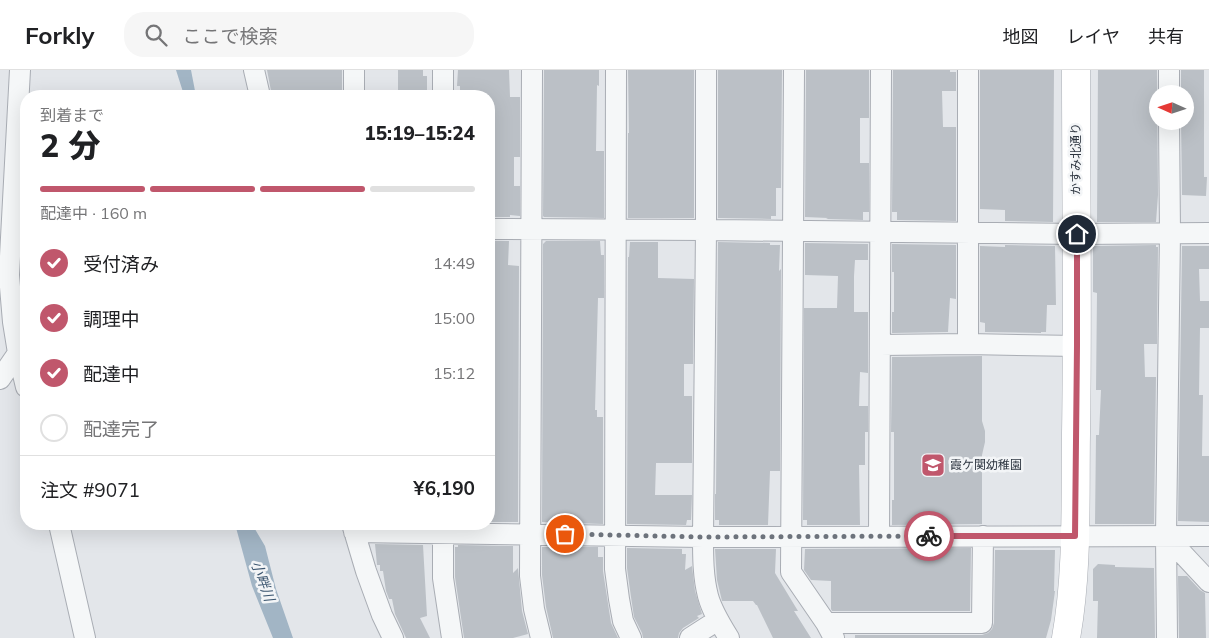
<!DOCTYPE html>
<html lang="ja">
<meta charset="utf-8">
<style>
body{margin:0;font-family:Mulish,"Noto Sans JP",sans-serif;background:#f6f6f6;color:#202124;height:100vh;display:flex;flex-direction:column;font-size:19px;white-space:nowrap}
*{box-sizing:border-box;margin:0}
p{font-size:16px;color:#757577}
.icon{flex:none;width:28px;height:28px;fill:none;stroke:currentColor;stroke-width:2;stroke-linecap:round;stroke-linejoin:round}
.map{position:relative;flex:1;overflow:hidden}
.sheet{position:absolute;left:20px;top:20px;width:475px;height:440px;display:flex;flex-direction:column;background:#fff;border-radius:20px;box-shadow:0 5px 20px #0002}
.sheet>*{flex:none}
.needle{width:32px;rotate:273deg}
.tools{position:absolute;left:1149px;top:15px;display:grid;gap:10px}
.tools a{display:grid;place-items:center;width:45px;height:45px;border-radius:50%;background:#fff;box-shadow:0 5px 20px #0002;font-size:25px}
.pin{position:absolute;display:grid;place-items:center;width:42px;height:42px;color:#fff;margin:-21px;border:2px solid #fff;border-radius:50%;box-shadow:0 1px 5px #0007}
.courier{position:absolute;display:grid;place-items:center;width:50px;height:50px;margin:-25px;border:4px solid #c0576c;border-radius:50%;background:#fff;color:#222;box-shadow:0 1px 6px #0007}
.head em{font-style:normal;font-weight:800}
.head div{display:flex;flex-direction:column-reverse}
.head{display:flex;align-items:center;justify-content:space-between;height:85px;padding:0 20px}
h1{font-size:32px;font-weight:800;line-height:38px}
.bar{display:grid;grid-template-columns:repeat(4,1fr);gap:8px 5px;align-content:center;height:60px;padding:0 20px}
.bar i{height:6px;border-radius:4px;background:#e0e0e0}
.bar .current{background:#c0576c}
.bar p{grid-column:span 4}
.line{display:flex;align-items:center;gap:12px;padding:0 20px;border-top:1px solid #e0e0e0}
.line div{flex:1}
ol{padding:0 20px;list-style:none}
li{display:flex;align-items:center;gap:15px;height:55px}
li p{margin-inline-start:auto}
li .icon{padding:5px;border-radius:50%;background:#c0576c;color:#fff;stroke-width:4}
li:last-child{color:#757577}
li i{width:28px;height:28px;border:2px solid #e0e0e0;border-radius:50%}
header{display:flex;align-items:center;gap:30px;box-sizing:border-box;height:70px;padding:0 25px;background:#fff;border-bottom:1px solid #e0e0e0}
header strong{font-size:24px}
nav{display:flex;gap:28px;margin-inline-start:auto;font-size:18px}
.search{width:350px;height:45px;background:#f6f6f6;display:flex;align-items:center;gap:12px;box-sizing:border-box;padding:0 18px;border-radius:20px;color:#757577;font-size:19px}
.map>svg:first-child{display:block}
.water{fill:#a2b5c5}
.building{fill:#bbc0c6}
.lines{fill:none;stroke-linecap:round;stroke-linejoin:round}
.street-casing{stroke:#a9adb4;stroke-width:22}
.secondary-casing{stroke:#a9adb4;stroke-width:29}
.street{stroke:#f5f7f8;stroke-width:20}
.secondary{stroke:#fff;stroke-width:28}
.done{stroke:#6d737c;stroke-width:5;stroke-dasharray:0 9}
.route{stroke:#c0576c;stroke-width:6}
.labels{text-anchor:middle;stroke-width:5;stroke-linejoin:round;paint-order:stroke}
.street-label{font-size:12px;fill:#2d3540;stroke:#f3f5f7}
.poi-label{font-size:12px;fill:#2d3540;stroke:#f3f5f7;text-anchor:start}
.water-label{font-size:14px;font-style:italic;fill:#3b556f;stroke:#f3f5f7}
</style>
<header>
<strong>Forkly</strong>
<div class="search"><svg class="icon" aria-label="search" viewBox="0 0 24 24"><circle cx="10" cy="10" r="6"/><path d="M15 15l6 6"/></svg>ここで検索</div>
<nav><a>地図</a><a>レイヤ</a><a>共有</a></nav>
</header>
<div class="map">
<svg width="1209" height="568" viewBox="0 0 1209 568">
<rect width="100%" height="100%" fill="#e3e6ea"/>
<!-- water -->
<path class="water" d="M176 0H191L196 26H183V22Z
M235 454H252L265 476 276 519 293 568H273L252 516Z"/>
<!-- building -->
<path class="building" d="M267 0H342V26H272Z
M398 0H423V6H427V22L425 23V26H399V23H398Z
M458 0H509L510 27H520V87H514V116H520V146L510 145V147H489V25L460 24V16H457Z
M544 0H599V16L597 15 596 81H604V148L544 147 543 146Z
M628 0H694V148H628V63H629Z
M718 0H782L781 118H776V146H771V149L718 148Z
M806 0H869V48H860V93H869V142H863V150L826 149 828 148 805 147Z
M893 0H950V2H956V21H942L943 57H956V151L897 150V142H892Z
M980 0H1054L1053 152 1005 151V140L980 139Z
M1098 0H1157L1158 125 1156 152H1097Z
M1181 0H1204V107H1207L1206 126 1182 125 1181 51H1185V24H1181Z
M489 171H509L508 195 519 196 518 452H489L490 394H489Z
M546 171H600L601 185H604V228H598L595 340H597V347H603V454L542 452 543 174Z
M630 172H658V208L694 209 693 294H684V326H692V393H656L655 425H692L691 450H687L686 455 627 454 628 187H629Z
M718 172 770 173V175H780L779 201 781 199 780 401H770L768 455H719V450H715V424H716Z
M805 173 868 174V190H855L854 206V242H868V303L860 302 859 336H868V362H865V395H859L860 455H807V450H803L804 238H837L838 206 805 205Z
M892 174 956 175V229L950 228 948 262 892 263V242H894V202H892Z
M1005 175 1055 176 1056 235H1047L1046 262H1041V263L985 262V253L980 252V176L1005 177Z
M1156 175V177H1158L1157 274H1144L1145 307H1156L1154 454H1095L1096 365H1099L1101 320H1096L1097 223 1093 222V176Z
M1182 176H1209V199H1199L1200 231H1209V258H1200L1199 325H1203L1202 386H1209V452L1178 451Z
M982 286V351L985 361V372L982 385V454L892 455V430H894V362H891L892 287Z
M375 474 423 475 427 546 420 548 430 568H406L395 544 392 529H389L386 521 383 501H380V495H377Z
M458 475 513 476V503L518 498 522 541 528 564 513 568H464L455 507V477H458Z
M542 477H598V487H603V501L611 553 618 568H553L546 537 542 505Z
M627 478 682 479V484H686L685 500 692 496 695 521 702 544 697 546 699 548 683 558 679 563 678 568H643L642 563 634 547 631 527 627 498Z
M971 478 970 541H832L831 539V511L811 510 804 500 805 479Z
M715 479H776L775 503 798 541H794L811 568H773L757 535H756L753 531H722L717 510Z
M995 480H1055L1054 521H1055L1051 550 1046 568H855V565H982L988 563 992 559 994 553Z
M1098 494 1115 495V497L1154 498 1155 568H1097L1098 531H1093V499Z
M1178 506H1187L1200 520 1205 523 1206 568H1179Z"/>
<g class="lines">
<!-- street casing -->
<g class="street-casing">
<path id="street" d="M20 0 9 205 13 252 18 283 26 317
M254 0 260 26
M532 0 530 506 534 539 541 568
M616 0 615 499 619 529 623 551 631 568
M706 0V160L703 467C703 486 703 507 708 526 712 541 721 555 729 568
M794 0 791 502 826 553 834 568
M968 0V274
M1169 0V24
M354 26V0
M443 26V0
M489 159 706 160 1077 164 1209 163
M880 275 968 274 1077 276
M0 309 18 283
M59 454 85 568
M352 454 366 501 382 545 393 568
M443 454V508L452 568
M354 462 703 467 1209 466
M879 466 881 0
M1166 466 1209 512
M826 553H982L983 466
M690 568 718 550
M1167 568 1166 466 1170 163 1169 51"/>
</g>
<!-- secondary casing -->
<g class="secondary-casing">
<path id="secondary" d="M1066 568C1078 501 1075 432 1076 364 1078 243 1076 121 1076 0"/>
</g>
<!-- street -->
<use href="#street" class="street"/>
<!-- secondary -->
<use href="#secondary" class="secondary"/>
</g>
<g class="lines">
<!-- done -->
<path class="done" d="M565 464 703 467 929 466"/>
<!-- route -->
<path class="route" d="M929 466H1075L1077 276V164"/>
</g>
<!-- icons -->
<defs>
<g id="school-square" transform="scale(1.25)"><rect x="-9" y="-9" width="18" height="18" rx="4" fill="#c0576c" stroke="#f3f5f7"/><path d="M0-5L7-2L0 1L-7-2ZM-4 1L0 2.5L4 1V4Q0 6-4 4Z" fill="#fff"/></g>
</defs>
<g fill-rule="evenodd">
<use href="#school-square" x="933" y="395"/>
</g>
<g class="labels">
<!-- street labels -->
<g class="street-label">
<text transform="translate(1076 89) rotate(-90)" y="4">かすみ北通り</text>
</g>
<!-- poi labels -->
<g class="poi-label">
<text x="950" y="399">霞ケ関幼稚園</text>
</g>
<!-- water labels -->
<g class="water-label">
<text transform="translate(263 511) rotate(70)" y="5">小畔川</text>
</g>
</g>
</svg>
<div class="tools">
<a><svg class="needle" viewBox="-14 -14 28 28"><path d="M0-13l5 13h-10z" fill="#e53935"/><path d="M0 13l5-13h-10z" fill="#757577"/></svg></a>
</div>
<div class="pin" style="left:565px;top:464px;background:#ea580c"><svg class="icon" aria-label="bag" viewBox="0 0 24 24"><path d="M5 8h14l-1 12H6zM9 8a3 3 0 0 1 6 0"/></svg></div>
<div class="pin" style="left:1077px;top:164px;background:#1f2937"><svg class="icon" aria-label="home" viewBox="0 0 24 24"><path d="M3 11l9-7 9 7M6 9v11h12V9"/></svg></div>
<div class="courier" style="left:929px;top:466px"><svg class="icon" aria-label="bike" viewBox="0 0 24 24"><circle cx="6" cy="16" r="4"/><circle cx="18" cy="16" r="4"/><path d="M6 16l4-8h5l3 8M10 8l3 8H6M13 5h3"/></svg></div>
<section class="sheet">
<div class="head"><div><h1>2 分</h1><p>到着まで</p></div><em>15:19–15:24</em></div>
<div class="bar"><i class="current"></i><i class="current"></i><i class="current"></i><i></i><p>配達中 · 160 m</p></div>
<ol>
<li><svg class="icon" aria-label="check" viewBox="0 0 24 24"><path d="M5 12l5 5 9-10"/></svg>受付済み<p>14:49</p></li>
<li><svg class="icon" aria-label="check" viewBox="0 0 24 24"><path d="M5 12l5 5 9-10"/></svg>調理中<p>15:00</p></li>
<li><svg class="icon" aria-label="check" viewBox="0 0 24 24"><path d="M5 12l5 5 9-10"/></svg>配達中<p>15:12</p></li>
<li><i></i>配達完了</li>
</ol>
<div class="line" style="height:65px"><div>注文 #9071</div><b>¥6,190</b></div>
</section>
</div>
